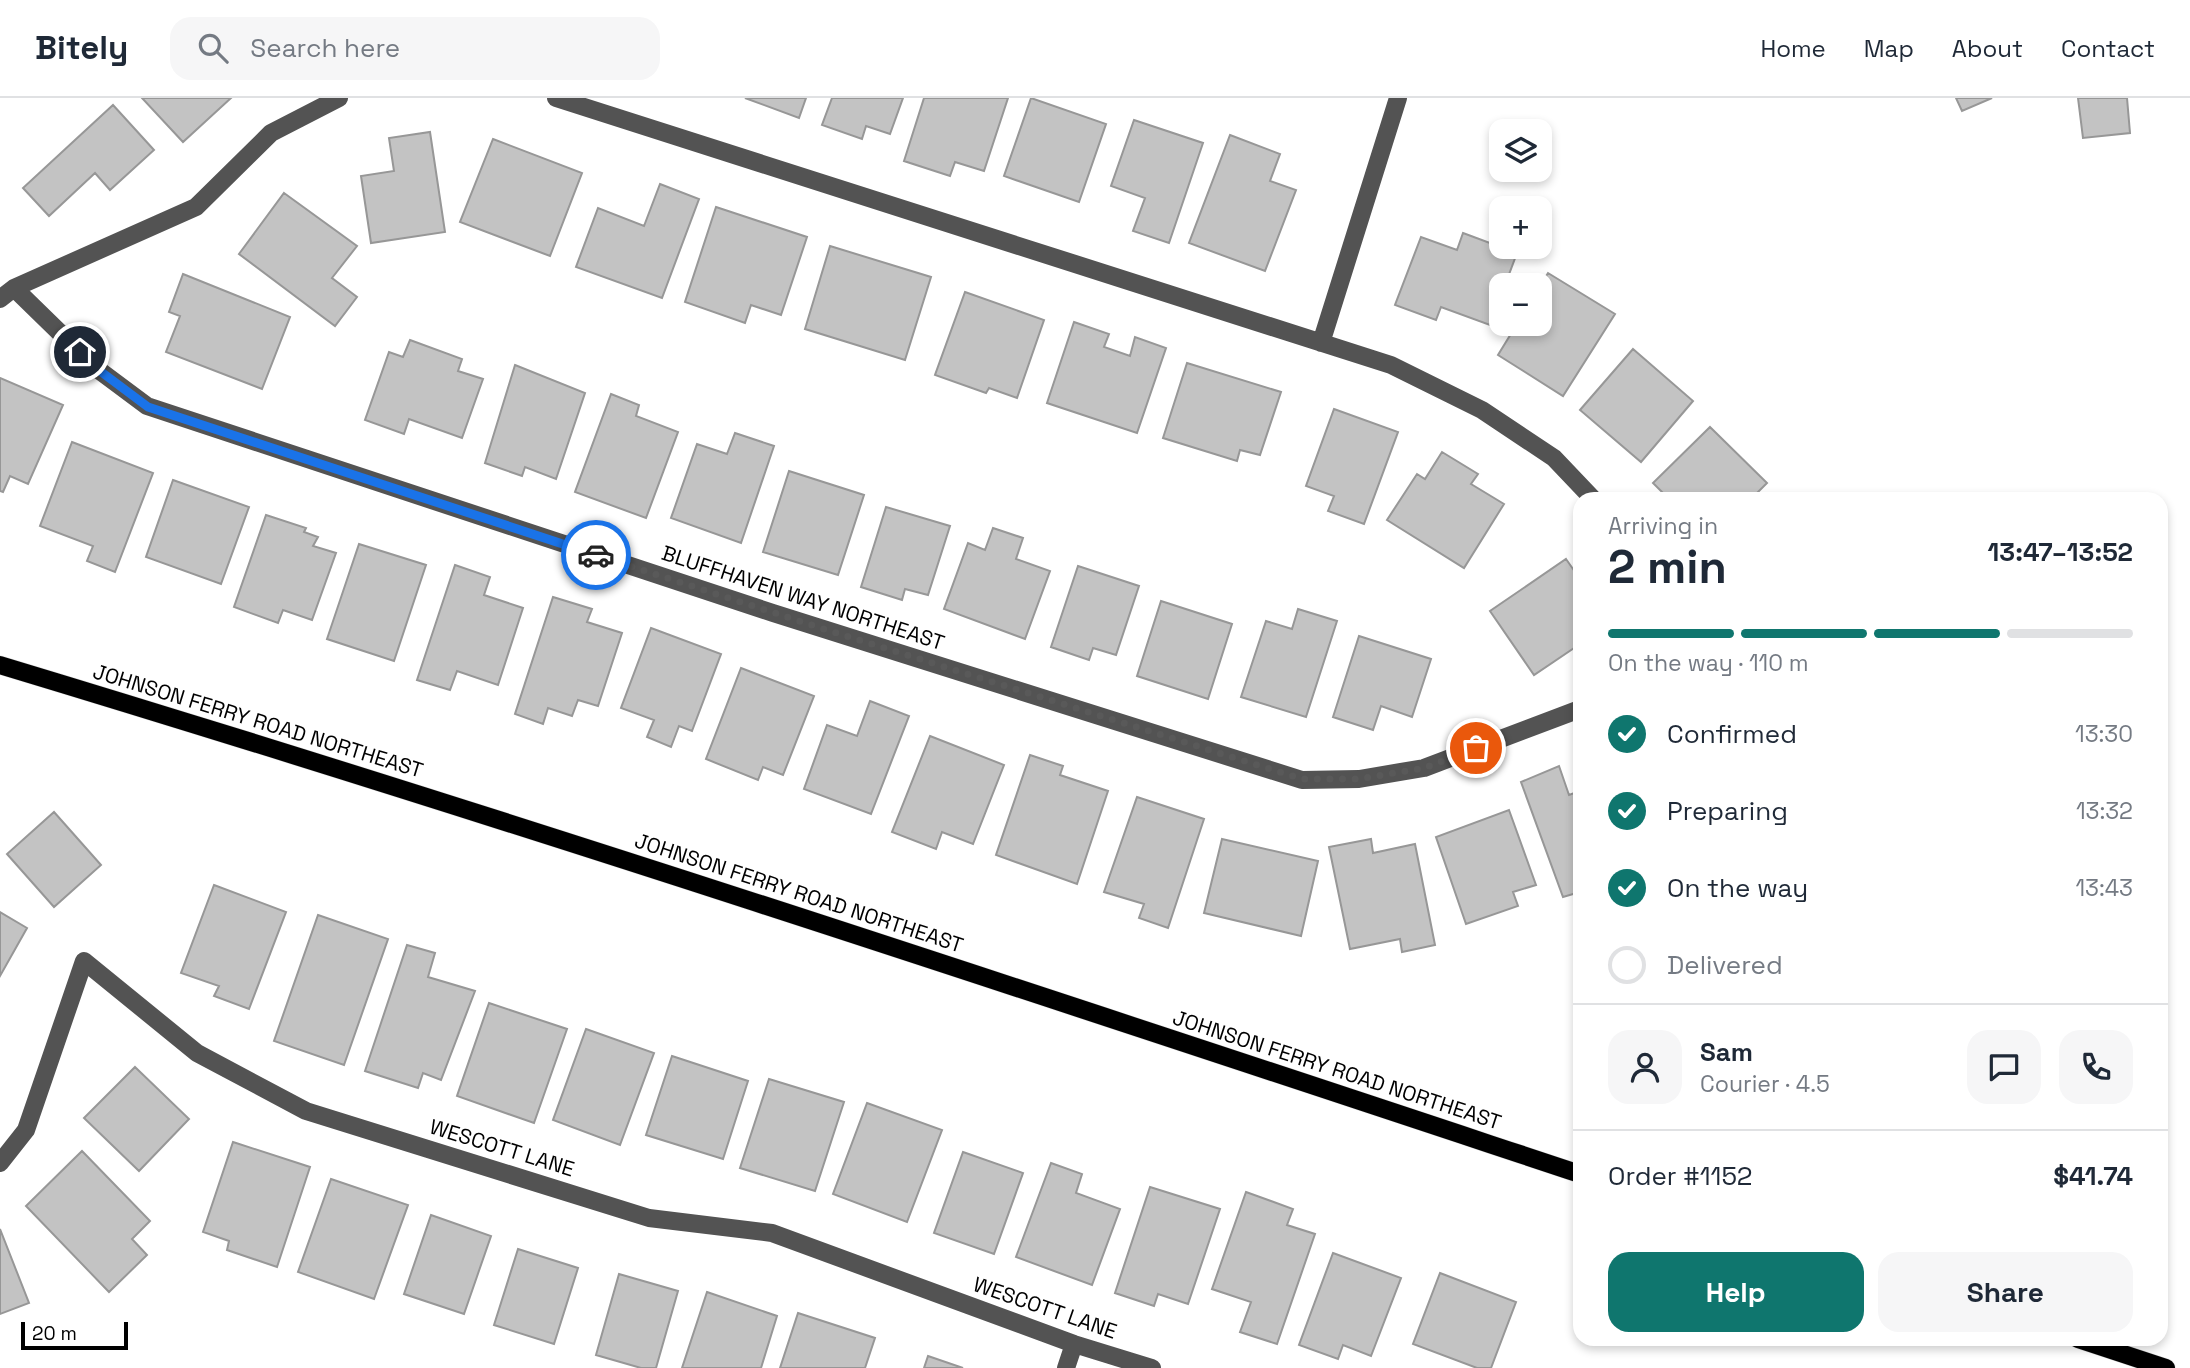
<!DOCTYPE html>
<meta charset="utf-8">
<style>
body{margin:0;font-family:"Space Grotesk",sans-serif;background:#f6f6f7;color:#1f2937;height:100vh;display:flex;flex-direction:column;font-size:26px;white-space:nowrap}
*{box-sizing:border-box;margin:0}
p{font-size:23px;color:#747a83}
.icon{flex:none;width:38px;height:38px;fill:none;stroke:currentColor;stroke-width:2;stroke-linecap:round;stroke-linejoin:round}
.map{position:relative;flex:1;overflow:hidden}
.details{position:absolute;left:1573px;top:394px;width:595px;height:854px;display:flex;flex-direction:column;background:#fff;border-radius:21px;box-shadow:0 4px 10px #0003}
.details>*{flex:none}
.fabs{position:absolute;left:1489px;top:21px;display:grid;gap:14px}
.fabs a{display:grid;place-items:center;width:63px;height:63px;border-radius:14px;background:#fff;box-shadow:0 4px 10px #0003;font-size:35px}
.scale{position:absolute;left:21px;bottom:18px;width:107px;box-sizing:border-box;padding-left:7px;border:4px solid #000;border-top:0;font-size:19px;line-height:24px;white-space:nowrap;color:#000;-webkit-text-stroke:5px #fff;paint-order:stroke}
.pin{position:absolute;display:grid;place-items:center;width:60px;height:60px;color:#fff;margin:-30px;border:4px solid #fff;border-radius:50%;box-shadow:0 2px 7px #0007}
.courier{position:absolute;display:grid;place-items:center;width:70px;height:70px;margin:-35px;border:5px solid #1a73e8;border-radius:50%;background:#fff;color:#222;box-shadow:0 2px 9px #0007}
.overview em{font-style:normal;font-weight:800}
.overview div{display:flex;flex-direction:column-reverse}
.overview{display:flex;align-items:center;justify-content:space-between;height:119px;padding:0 35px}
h1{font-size:46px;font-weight:800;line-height:52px}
.bar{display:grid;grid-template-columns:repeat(4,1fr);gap:10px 7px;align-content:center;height:84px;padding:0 35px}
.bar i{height:9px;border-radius:5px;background:#e0e1e3}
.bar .current{background:#0f766e}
.bar p{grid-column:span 4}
.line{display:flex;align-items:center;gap:18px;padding:0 35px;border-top:2px solid #e0e1e3}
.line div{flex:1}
.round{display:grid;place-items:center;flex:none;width:74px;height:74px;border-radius:21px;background:#f6f6f7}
ol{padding:0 35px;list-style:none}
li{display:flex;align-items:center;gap:21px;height:77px}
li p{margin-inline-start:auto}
li .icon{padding:7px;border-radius:50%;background:#0f766e;color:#fff;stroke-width:4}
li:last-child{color:#747a83}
li i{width:38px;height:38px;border:4px solid #e0e1e3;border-radius:50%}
.action{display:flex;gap:14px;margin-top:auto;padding:14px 35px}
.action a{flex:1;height:80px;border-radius:21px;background:#0f766e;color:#fff;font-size:28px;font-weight:800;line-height:80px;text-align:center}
.action a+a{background:#f6f6f7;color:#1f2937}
header{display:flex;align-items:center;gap:42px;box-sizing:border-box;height:98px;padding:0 35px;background:#fff;border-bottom:2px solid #e0e1e3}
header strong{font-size:33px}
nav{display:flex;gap:38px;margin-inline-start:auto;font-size:24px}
.search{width:490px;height:63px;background:#f6f6f7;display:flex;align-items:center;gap:18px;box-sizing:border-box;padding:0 24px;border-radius:21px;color:#747a83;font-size:26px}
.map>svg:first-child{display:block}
.building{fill:#c3c3c3;stroke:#979797;stroke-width:2}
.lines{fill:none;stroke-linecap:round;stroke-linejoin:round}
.major-casing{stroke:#dbdbdb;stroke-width:19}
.minor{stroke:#535353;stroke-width:18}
.major{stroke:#000;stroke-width:18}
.done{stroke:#595959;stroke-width:7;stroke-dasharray:0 12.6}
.route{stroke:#1a73e8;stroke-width:9}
.labels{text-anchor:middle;stroke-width:5;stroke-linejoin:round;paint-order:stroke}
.street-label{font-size:21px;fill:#000;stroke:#fff}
</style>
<header>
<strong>Bitely</strong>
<div class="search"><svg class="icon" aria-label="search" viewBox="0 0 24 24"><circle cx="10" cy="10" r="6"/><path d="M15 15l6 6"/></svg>Search here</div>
<nav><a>Home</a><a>Map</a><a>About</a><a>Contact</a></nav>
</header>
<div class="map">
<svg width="2190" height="1270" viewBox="0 0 2190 1270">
<rect width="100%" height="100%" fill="#fff"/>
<!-- building -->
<path class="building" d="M142 0H231L183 44Z
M745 0H806L799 20Z
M832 0H903L890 36 866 28 862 41 822 27Z
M924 0H1008L984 73 955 64 950 78 904 63Z
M1031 0 1106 26 1079 104 1004 78Z
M1956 0H1992L1962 13Z
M2078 0H2127L2130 35 2083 40Z
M113 7 154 52 110 92 95 75 49 118 23 90Z
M1134 22 1203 45 1169 145 1133 133 1145 100 1111 88Z
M430 34 445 134 371 145 361 78 394 73 389 40Z
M1230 37 1280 56 1270 83 1296 92 1265 173 1189 145Z
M493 41 582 75 550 158 460 124Z
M660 86 699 101 662 200 576 169 598 110 644 128Z
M284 95 357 148 332 180 357 199 335 228 239 156Z
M716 109 807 139 781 217 751 207 745 225 685 204Z
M1463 135 1517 155 1505 187H1502V197L1490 227 1441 209 1436 222 1395 207 1421 139 1457 152Z
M830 148 931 179 905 262 805 231Z
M1548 175 1615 216 1563 298 1498 257 1517 226H1540V188Z
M183 176 290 219 262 291 166 254 180 218 169 214Z
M965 194 1044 222 1017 300 989 290 986 295 935 277Z
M1074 224 1109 236 1104 249 1130 258 1135 239 1166 250 1137 335 1047 305Z
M410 242 462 261 458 273 483 281 462 340 409 321 404 336 365 322 389 254 403 259Z
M1633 251 1693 303 1641 364 1580 312Z
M1187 265 1281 294 1260 357 1240 352 1237 363 1163 340Z
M515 267 585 295 556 381 525 369 522 378 485 365Z
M0 280 63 307 28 386 10 378 3 394 0 393Z
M611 296 639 307 636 318 678 334 646 420 575 394Z
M1334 311 1398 334 1364 426 1328 413 1334 398 1306 388Z
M1710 329 1767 385 1751 401H1669L1653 385Z
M735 335 774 348 741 445 671 420 697 346 727 356Z
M72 344 153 375 115 474 87 463 93 448 40 428Z
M1442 354 1478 376 1471 386 1504 406 1464 470 1387 422 1417 376 1425 381Z
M789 373 864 397 838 477 763 454Z
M173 382 249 409 221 486 146 459Z
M886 409 950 428 928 497 905 491 902 502 861 489Z
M266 417 306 430 304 434 318 439 313 448 336 455 312 522 283 512 278 525 234 509Z
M993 430 1023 440 1016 461 1050 473 1025 541 944 511 968 445 985 452Z
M359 446 426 467 394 563 327 541Z
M1566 461 1580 481V546L1534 577 1490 513Z
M455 467 490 479 484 497 523 510 498 587 457 573 450 592 417 582Z
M1078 468 1139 488 1116 557 1093 550 1089 562 1051 549Z
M553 499 592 511 587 524 622 535 598 608 578 602 572 618 548 610 543 626 515 616Z
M1161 503 1232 526 1208 601 1137 578Z
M1298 511 1337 523 1306 619 1241 599 1266 523 1292 531Z
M651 530 721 556 692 633 679 628 671 649 647 639 654 622 621 610Z
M1359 538 1431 561 1412 619 1381 608 1373 632 1333 619Z
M741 570 814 598 783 677 763 669 758 682 706 661Z
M870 603 909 618 871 716 804 691 827 627 857 638Z
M930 638 1004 667 973 746 942 734 936 751 892 734Z
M1030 657 1063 668 1060 677 1108 693 1077 786 996 757Z
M1559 668 1569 697 1580 693V794L1563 799 1521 684Z
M1137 699 1204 721 1168 830 1139 820 1144 806 1104 794Z
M1509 712 1536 787 1513 794 1518 808 1466 826 1436 739Z
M54 714 101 767 54 809 7 756Z
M1222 741 1318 763 1301 838 1204 815Z
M1371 741 1373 755 1415 746 1435 847 1402 854 1400 841 1350 851 1329 749Z
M214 787 286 814 249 911 214 898 219 888 181 875Z
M0 814 27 830 0 878Z
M318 817 388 841 344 967 274 943Z
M407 847 435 855 428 879 475 893 441 982 423 975 418 990 365 973Z
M489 905 567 931 534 1025 457 998Z
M586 931 654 955 620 1047 553 1022Z
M672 958 748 983 723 1061 646 1037Z
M135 969 189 1021 139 1073 84 1020Z
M769 981 844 1004 815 1093 740 1070Z
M867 1005 942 1032 907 1124 833 1096Z
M233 1044 310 1069 277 1169 227 1152 229 1143 203 1134Z
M82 1053 150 1123 132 1141 147 1157 109 1194 26 1108Z
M963 1054 1023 1075 994 1156 934 1135Z
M1051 1065 1082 1076 1076 1095 1120 1111 1092 1187 1016 1159Z
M331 1081 408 1107 374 1201 298 1174Z
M1150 1089 1220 1111 1188 1206 1158 1196 1154 1208 1115 1195Z
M1246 1094 1293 1111 1287 1127 1315 1136 1277 1246 1240 1234 1251 1204 1212 1191Z
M431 1117 491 1138 464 1216 404 1196Z
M0 1131 29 1205 0 1216Z
M518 1151 578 1170 554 1246 494 1227Z
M1333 1155 1401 1180 1371 1258 1343 1247 1338 1261 1299 1247Z
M1440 1175 1516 1204 1491 1270H1477L1413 1246Z
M619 1176 678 1193 656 1270H641L596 1257Z
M707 1194 777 1218 761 1270H682Z
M798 1215 875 1240 865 1270H780Z
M928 1258 963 1270H924Z"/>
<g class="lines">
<!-- major casing -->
<g class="major-casing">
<path id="major" d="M0 567C530 727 1055 902 1580 1076
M2078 1241 2166 1270"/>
</g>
<!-- minor -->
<path class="minor" d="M556 0 1391 267 1482 312 1554 360 1593 401
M14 190 96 270 147 308 773 515 1302 682 1359 681 1424 670 1580 611
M0 201 14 190 196 109 271 35 339 0
M1321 245 1398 0
M0 1065 26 1032 84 863 197 955 306 1013 649 1120 772 1135 1074 1246 1152 1270
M1066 1270 1074 1246"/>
<!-- major -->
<use href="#major" class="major"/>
</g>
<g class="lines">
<!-- done -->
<path class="done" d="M596 457 824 531 1302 681H1359L1424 670 1476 650"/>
<!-- route -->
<path class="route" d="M80 254 96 270 148 309 596 457"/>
</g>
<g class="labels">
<!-- street labels -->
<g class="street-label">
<text transform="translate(803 500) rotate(18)" y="7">BLUFFHAVEN WAY NORTHEAST</text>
<text transform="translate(258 623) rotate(17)" y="7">JOHNSON FERRY ROAD NORTHEAST</text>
<text transform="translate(799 795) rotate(18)" y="7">JOHNSON FERRY ROAD NORTHEAST</text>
<text transform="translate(1337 972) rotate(18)" y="7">JOHNSON FERRY ROAD NORTHEAST</text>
<text transform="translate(502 1050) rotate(17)" y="7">WESCOTT LANE</text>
<text transform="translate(1045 1210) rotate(19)" y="7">WESCOTT LANE</text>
</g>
</g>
</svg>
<div class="fabs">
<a><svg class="icon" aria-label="layers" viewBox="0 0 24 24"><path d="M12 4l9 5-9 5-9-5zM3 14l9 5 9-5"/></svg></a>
<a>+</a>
<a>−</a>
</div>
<div class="scale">20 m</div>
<div class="pin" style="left:1476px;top:650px;background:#ea580c"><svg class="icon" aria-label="bag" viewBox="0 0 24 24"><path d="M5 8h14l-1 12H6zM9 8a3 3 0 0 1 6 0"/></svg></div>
<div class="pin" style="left:80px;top:254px;background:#1f2937"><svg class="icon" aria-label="home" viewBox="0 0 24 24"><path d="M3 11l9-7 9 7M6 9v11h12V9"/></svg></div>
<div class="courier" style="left:596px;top:457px"><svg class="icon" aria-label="car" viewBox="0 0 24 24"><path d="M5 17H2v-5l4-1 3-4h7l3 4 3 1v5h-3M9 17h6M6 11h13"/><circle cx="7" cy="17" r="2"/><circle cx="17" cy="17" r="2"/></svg></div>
<section class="details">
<div class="overview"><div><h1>2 min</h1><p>Arriving in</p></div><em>13:47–13:52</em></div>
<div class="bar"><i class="current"></i><i class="current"></i><i class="current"></i><i></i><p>On the way · 110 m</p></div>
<ol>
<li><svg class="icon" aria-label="check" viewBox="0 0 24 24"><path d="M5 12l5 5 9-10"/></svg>Confirmed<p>13:30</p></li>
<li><svg class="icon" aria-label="check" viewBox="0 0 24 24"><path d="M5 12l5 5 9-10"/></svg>Preparing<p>13:32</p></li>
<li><svg class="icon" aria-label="check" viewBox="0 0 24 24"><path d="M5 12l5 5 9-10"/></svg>On the way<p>13:43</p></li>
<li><i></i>Delivered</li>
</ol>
<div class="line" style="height:126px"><a class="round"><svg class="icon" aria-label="person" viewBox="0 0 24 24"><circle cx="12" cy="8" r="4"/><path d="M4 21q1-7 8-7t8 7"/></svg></a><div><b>Sam</b><p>Courier · 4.5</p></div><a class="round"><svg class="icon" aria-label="chat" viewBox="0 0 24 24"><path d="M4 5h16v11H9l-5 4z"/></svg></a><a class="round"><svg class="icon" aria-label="phone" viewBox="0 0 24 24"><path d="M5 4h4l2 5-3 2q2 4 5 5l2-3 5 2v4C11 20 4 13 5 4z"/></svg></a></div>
<div class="line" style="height:91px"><div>Order #1152</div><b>$41.74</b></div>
<div class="action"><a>Help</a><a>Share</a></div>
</section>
</div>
